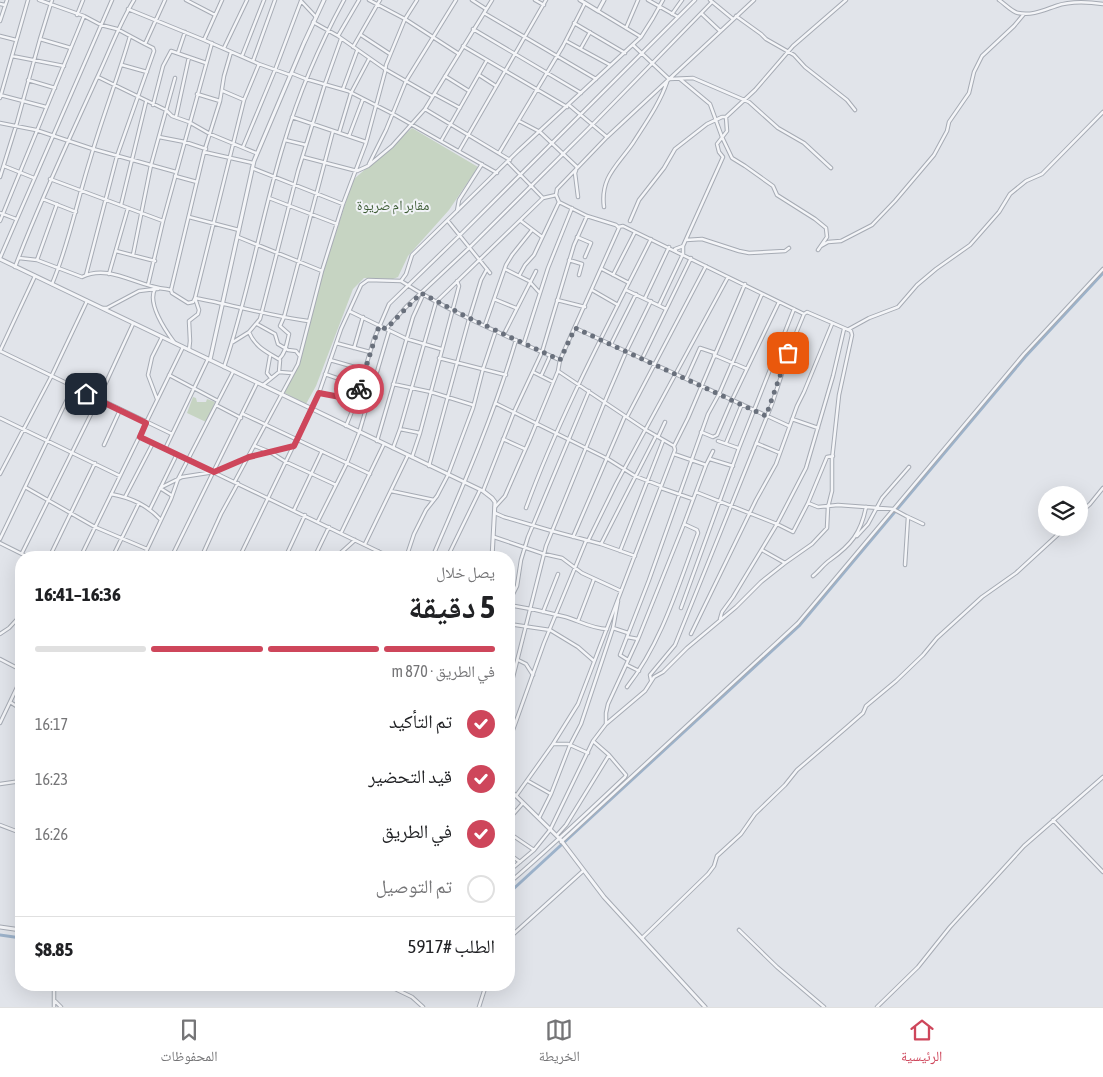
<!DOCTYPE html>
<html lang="ar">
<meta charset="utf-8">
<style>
body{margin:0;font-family:"Asap Condensed","Noto Naskh Arabic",sans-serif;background:#f2f2f2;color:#202124;direction:rtl;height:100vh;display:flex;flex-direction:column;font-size:19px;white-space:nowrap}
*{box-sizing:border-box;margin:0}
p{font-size:16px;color:#757577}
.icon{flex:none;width:28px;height:28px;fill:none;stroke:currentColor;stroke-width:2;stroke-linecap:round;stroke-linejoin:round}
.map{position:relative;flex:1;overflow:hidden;direction:ltr}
.panel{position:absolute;left:15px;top:551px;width:500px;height:440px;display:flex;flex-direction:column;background:#fff;border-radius:20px;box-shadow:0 5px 20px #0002;direction:rtl}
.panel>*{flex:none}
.tools{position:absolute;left:1038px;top:486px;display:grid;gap:10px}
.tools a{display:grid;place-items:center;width:50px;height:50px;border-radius:50%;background:#fff;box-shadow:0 5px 20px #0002;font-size:25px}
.pin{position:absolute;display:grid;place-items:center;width:42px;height:42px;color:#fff;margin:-21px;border-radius:10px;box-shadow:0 2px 8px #0006}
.courier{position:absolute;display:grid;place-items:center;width:50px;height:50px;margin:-25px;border:4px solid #ce465b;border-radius:50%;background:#fff;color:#222;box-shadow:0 1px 6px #0007}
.overview em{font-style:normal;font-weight:700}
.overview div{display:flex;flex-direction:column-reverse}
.overview{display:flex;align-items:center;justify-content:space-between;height:85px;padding:0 20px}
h1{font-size:32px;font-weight:700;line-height:38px}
.bar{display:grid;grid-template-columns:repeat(4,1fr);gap:8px 5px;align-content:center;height:60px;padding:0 20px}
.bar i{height:6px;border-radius:4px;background:#e0e0e0}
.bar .active{background:#ce465b}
.bar p{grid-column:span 4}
.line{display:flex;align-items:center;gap:12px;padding:0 20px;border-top:1px solid #e0e0e0}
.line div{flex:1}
ol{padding:0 20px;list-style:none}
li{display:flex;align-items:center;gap:15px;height:55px}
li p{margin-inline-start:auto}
li .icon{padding:5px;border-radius:50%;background:#ce465b;color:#fff;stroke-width:4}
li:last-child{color:#757577}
li i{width:28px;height:28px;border:2px solid #e0e0e0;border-radius:50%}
.tabs{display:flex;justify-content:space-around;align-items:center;height:70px;border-top:1px solid #e0e0e0;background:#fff;font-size:14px;color:#757577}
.tabs a{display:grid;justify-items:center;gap:2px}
.tabs .active{color:#ce465b}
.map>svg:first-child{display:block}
.green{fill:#c6d4c2}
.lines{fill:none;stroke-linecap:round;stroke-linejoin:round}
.canal{stroke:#9cb2ca;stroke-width:3}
.minor-casing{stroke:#a6abb4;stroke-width:4.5}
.tertiary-casing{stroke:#a6abb4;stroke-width:5}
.minor{stroke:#f4f5f8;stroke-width:2.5}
.tertiary{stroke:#f4f5f8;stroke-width:3}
.done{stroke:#69707c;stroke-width:5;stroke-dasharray:0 9}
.route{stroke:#ce465b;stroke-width:6}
.labels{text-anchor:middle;stroke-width:4;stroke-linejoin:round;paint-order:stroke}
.park-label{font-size:14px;fill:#3e5d36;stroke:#f1f3f7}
</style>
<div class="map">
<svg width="1103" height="1007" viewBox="0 0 1103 1007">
<rect width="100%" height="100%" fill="#e1e4ea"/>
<!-- green -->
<path class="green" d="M412 128 478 167 449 210 408 256 398 277 393 279 364 278 353 289 316 386 306 404 283 392 299 362 320 282 353 180Z
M193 397 196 398 197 402H206L207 399 215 402 206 422 187 413Z"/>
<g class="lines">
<!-- canal -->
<path class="canal" d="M509 893 799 626 1025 357 1103 273
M0 935 21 938"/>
<!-- minor casing -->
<g class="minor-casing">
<path id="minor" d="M39 0 84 16 101 25 117 29 145 44 165 0
M186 0 215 15
M369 0 405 19 459 54
M472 0 486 9
M535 0 544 5
M648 0 678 17
M710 0 733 19
M999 0C1005 4 1012 12 1018 13 1032 16 1044 10 1056 6 1070 1 1089 2 1103 4
M301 1 316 17
M0 4 5 5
M128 9 204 40 222 0
M598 11 641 37
M484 13 596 79
M672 14 682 0
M702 14 720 31
M77 15 83 0
M736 16 761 34 766 39 794 55 805 67 847 100 855 110
M0 21 7 0
M313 22 338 36 385 69 432 96
M574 23 625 53
M626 28 638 0
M473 29 581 93
M361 35 390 54
M0 36 16 40
M338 36 359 0
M40 39 71 48
M204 40 259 64 290 75
M566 41 610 65
M633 45 669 79 693 78 749 102 778 128 804 143 831 168
M463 46 567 107
M353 47 380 0
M224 48 247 0
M581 48 590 32
M178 53 185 32
M12 56 64 66
M242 56 264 0
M253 61 275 0
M122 65 147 72
M291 73 306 79 348 91 393 114 497 173
M479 75 496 86
M445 76 469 91
M98 77 166 110 172 116 189 122 210 134 256 153
M680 79 710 104 722 137 732 158 745 166 773 186 777 195 815 219 826 228 827 237 818 250
M28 80 55 88
M343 89 357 51
M223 91 244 100
M197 94 220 101
M434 94 460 108
M0 95 46 107
M0 98 28 0
M153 105 163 66 171 51 206 63
M569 105 607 137
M425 109 510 160
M176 117 189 57
M292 117 366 142
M519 121 540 132 577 167 575 173 578 197
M0 123 36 130 93 149 176 172
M339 133 351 93 369 59
M349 136 363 99
M159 137 185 142 206 149
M285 140 306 145
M441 141 487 60
M243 147 275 70 301 1
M459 151 546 0
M204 152 253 163
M499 153 563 46 585 3
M303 157 357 171 368 166 392 146 425 109 492 0
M508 162 543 198
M369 164 386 130 406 81 456 0
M4 166 34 178
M252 168 343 204
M175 176 197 182
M0 177 16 126 40 39 52 0
M50 179 163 221
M269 198 337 224
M43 199 76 212
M121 205 146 102
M604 207C600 177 618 165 633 143 645 124 660 103 667 82
M457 211 459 200 482 164
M0 213 16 219
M189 217 239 230
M0 221 84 16
M448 221 490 273
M521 221 542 237
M630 221 639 200 664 168 675 149 707 124 722 117H726
M238 237 322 271
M577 237 591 243 585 257
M686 240 702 239 739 251 749 253 785 251 789 248
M821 246 828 242 841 241 872 225 895 201 934 155 947 131 949 122 969 93 974 72 982 56 1014 26 1024 14
M116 251 155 261
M676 251 675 249 683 246
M133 255 151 165 175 78
M0 258 112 0
M19 258 37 260 82 277C109 263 138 287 166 289L171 290 172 293 188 303 193 302 195 298C233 305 270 316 308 321
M37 260 57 204
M569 260 582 264 579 275
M15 267C39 203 68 142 96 80 109 53 118 26 134 0
M505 269 529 281 539 292
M602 269 629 283
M109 274 128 208
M86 275 117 156 154 51 153 48 145 44
M613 275 635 232
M519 276 525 265 534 255 559 202
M401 281C451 313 506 336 560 360
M52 284C69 244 77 201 90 160 102 118 118 78 130 36
M148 285 163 221 212 43
M158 289H155C147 303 165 330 174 342
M171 290 204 152 220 101 224 76 231 52
M592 290 618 305
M626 290 666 309
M645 298 669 247
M494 299 516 308
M557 300 585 307
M659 305 683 254V246L719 166 723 157 719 152 717 144 727 131 726 117 755 90 793 46 846 0
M103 308H107L139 291 155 289
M349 311 407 339 441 349
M257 324 275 334 278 344 288 350 296 351 299 355
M485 325 506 265 512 255 532 230
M575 328 789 426
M386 329 406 307 469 248 592 125 712 2
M849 329 869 318 898 307 917 285 936 269 970 245 999 212 1010 194 1026 181 1042 174 1103 112
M249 332C255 347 267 352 280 360L279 372 263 385
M504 334 536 271
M233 342 249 332 260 319 298 171 325 84 341 39
M336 343 370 352
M524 343 548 268 572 208
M611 344 636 294
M354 348 363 317
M189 350 190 341 189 321 198 314 199 310 195 298 244 100 259 64
M0 351 172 434
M0 351 35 276
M714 355 747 369
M270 356 267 373 271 378
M439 358 506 375
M279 359C286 353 287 342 289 334L280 326 284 317 333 131
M642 359 691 258
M330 360 365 370
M224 367C249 294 261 217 284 143 299 93 319 46 344 0
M279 372 292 373
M533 372 553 382
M325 374 360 386
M169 375 218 401
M541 376 550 356
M687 377 700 348 715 353
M393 384 431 392 473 405
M319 393 356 400
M157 399 148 375 152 357 162 337
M495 403 608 459 635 476 661 486
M216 405 241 418
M243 414 370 474
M627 417 706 266
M0 418 120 476
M792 419 818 428
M346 426 353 409 374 339 389 304 459 236 695 0
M400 429 420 433
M701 432 713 437 717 435 732 400 779 302
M140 437 392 558
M658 437 665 422
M503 439 525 449
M377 441 413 317 423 295
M718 441 738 448
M726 443 742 404
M756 443 780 453
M104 445 120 410
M255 446 270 452 286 462 336 485
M674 446 688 418 745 284
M393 448 400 429 436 302 543 198 556 195
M165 449 208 359
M674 454 706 465
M412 457 420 433 459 286 457 281
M710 459 733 466
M429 466 469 319 481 280 487 269
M0 474 51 377 87 301
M235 481 298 364 322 271 343 204 366 143 385 72 386 65 405 19 417 0
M25 487 95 527 147 549
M160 488 182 477 214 472 249 457 294 446
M160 488 171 495
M661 488 693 499
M391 491 434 500
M483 491 514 412 542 352 574 245 587 216
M696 492 777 524 793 532 808 503 827 457 833 456
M111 494C132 498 147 505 161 520
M125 497 153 443
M808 503 818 507 838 505 893 509 906 516 923 524
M495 507 505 496 530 439 558 371
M526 508C560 415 607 327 651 239
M150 509 177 454
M294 510 322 451
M495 513 504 517 552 531 601 544 635 556
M1079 514 1090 504 1103 488
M318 521 347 463 359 433 389 331
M341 533 384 444
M857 536 868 524 882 498 909 467
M494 537 544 554 562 558 582 573 621 591
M573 537 625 416
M0 539 73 387
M588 541 616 484 728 277
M0 543 30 558
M365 544 408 455
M601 544 656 436
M762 550 785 563
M620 551 663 441
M22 553 98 400 133 324
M49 558 95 463
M80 558 183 347
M112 558 139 503
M143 558 171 499 178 479 233 372
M171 558 257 383
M201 558 221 514 238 483
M239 558 319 393 341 329 361 285 368 280 401 281 406 274 412 255 518 151 641 37 653 18 663 0
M285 558 305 515
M314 558 329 527
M335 558 355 540
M374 558 378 551
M406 558 414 534 426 510 437 496 448 475 473 408 483 369 496 330
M432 558C463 486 494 415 516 340
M447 558 480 490
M905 565 908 517
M813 576C819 571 824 564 830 560 851 545 861 533 866 507
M509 602 517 586 521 560 528 537 589 391
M509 605C528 608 547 612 566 617 579 621 593 629 607 629
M681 608 739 448 794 309
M543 612 558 574
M720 619 722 612 733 597 777 524 806 468 833 376 844 329
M578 621 594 579
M509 624 550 630 578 647 594 661
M613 628 628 633
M0 634 9 628 21 615
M691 634 756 500 776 464 797 406 804 392 832 324
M627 637 638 639
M0 659 21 670
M518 660 526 664 533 675
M628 660 620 655 649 580 708 414 719 394 762 294
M627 665 639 671
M651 680 650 675 675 645 772 404 792 343 804 314
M627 687C662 642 678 586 698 533L697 530 684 524
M509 693 546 546 605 401 626 352 651 301
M10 702 21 709
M0 723 21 679
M606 724V713L608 704 638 639 684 524 706 465 713 451
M509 741 544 643 586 541
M554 744H568L588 753
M528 781 551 794
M0 784 21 781
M516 796 553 744 578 704 675 450 674 446 646 430 558 371 560 360 619 228 616 225 587 216 559 202 556 195 557 189 607 137 754 0
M539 818 551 794 570 745 581 724 613 628 618 601
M509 819 523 803
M1053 820 1103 872
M0 825 21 833
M509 833 534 850
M557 835 566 825 609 755
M561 842 798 623 1024 354 1103 269
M509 854 520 862
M509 871 534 850 550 830 593 741 606 724 645 691 654 677 663 672 687 648 736 607 761 582 785 563 812 544 827 528 828 507 832 491V459L839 395 852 335 851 331 807 312 804 314 623 226 618 227
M509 883C549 849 587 813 625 777L626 775 609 755 593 741
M739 930 777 967 824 1007
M509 938 583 871
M642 938 708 874 714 866 717 856 741 834 755 814 785 785 797 770 847 727 863 713 866 706 896 681 923 655 937 638 959 618 982 597 1016 573 1065 528
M387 985 412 997 423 1007
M55 1001 61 1007
M54 1007V985
M479 1007 486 985
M877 1007 918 967 950 927 1024 846 1103 777"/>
</g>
<!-- tertiary casing -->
<g class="tertiary-casing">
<path id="tertiary" d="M580 0 598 11 604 0
M0 259 483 491 492 498 495 502 492 558
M210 360 254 161 304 43 324 0
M509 789 560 839 604 897 705 1007
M0 927 21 930"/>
</g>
<!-- minor -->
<use href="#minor" class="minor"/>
<!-- tertiary -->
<use href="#tertiary" class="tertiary"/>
</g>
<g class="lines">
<!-- done -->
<path class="done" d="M359 389 379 326 386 329 421 293 469 318 560 360 575 328 766 416 788 353"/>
<!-- route -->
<path class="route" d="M86 394 146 423 140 437 214 472 249 457 294 446 319 393 356 400 359 389"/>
</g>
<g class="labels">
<!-- park labels -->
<g class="park-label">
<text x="393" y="210">مقابر ام ضريوة</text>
</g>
</g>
</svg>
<div class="tools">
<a><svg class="icon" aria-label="layers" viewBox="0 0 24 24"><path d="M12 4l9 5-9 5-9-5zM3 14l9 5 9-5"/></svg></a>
</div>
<div class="pin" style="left:788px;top:353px;background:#ea580c"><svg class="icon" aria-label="bag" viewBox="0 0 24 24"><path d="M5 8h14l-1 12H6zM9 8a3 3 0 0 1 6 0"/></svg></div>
<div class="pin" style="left:86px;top:394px;background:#1f2937"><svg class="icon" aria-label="home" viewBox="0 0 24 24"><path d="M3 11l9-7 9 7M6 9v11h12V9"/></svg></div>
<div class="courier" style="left:359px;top:389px"><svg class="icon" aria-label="bike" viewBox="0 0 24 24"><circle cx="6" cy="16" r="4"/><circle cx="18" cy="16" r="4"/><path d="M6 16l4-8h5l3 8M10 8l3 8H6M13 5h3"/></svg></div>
<section class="panel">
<div class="overview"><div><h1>5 دقيقة</h1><p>يصل خلال</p></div><em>16:36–16:41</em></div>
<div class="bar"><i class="active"></i><i class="active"></i><i class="active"></i><i></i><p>في الطريق · 870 m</p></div>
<ol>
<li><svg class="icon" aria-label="check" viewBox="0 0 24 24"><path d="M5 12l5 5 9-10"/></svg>تم التأكيد<p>16:17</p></li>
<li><svg class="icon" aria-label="check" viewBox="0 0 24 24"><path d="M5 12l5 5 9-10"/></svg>قيد التحضير<p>16:23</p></li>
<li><svg class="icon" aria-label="check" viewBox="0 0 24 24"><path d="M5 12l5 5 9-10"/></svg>في الطريق<p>16:26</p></li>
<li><i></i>تم التوصيل</li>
</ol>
<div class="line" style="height:65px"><div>الطلب #5917</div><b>$8.85</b></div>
</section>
</div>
<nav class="tabs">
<a class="active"><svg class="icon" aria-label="home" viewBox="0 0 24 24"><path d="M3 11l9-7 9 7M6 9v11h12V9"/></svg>الرئيسية</a>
<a><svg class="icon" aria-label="map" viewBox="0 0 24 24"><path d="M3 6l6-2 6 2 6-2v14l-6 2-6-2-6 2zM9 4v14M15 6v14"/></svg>الخريطة</a>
<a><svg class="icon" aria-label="saved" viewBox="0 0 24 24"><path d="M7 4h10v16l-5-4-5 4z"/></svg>المحفوظات</a>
</nav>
